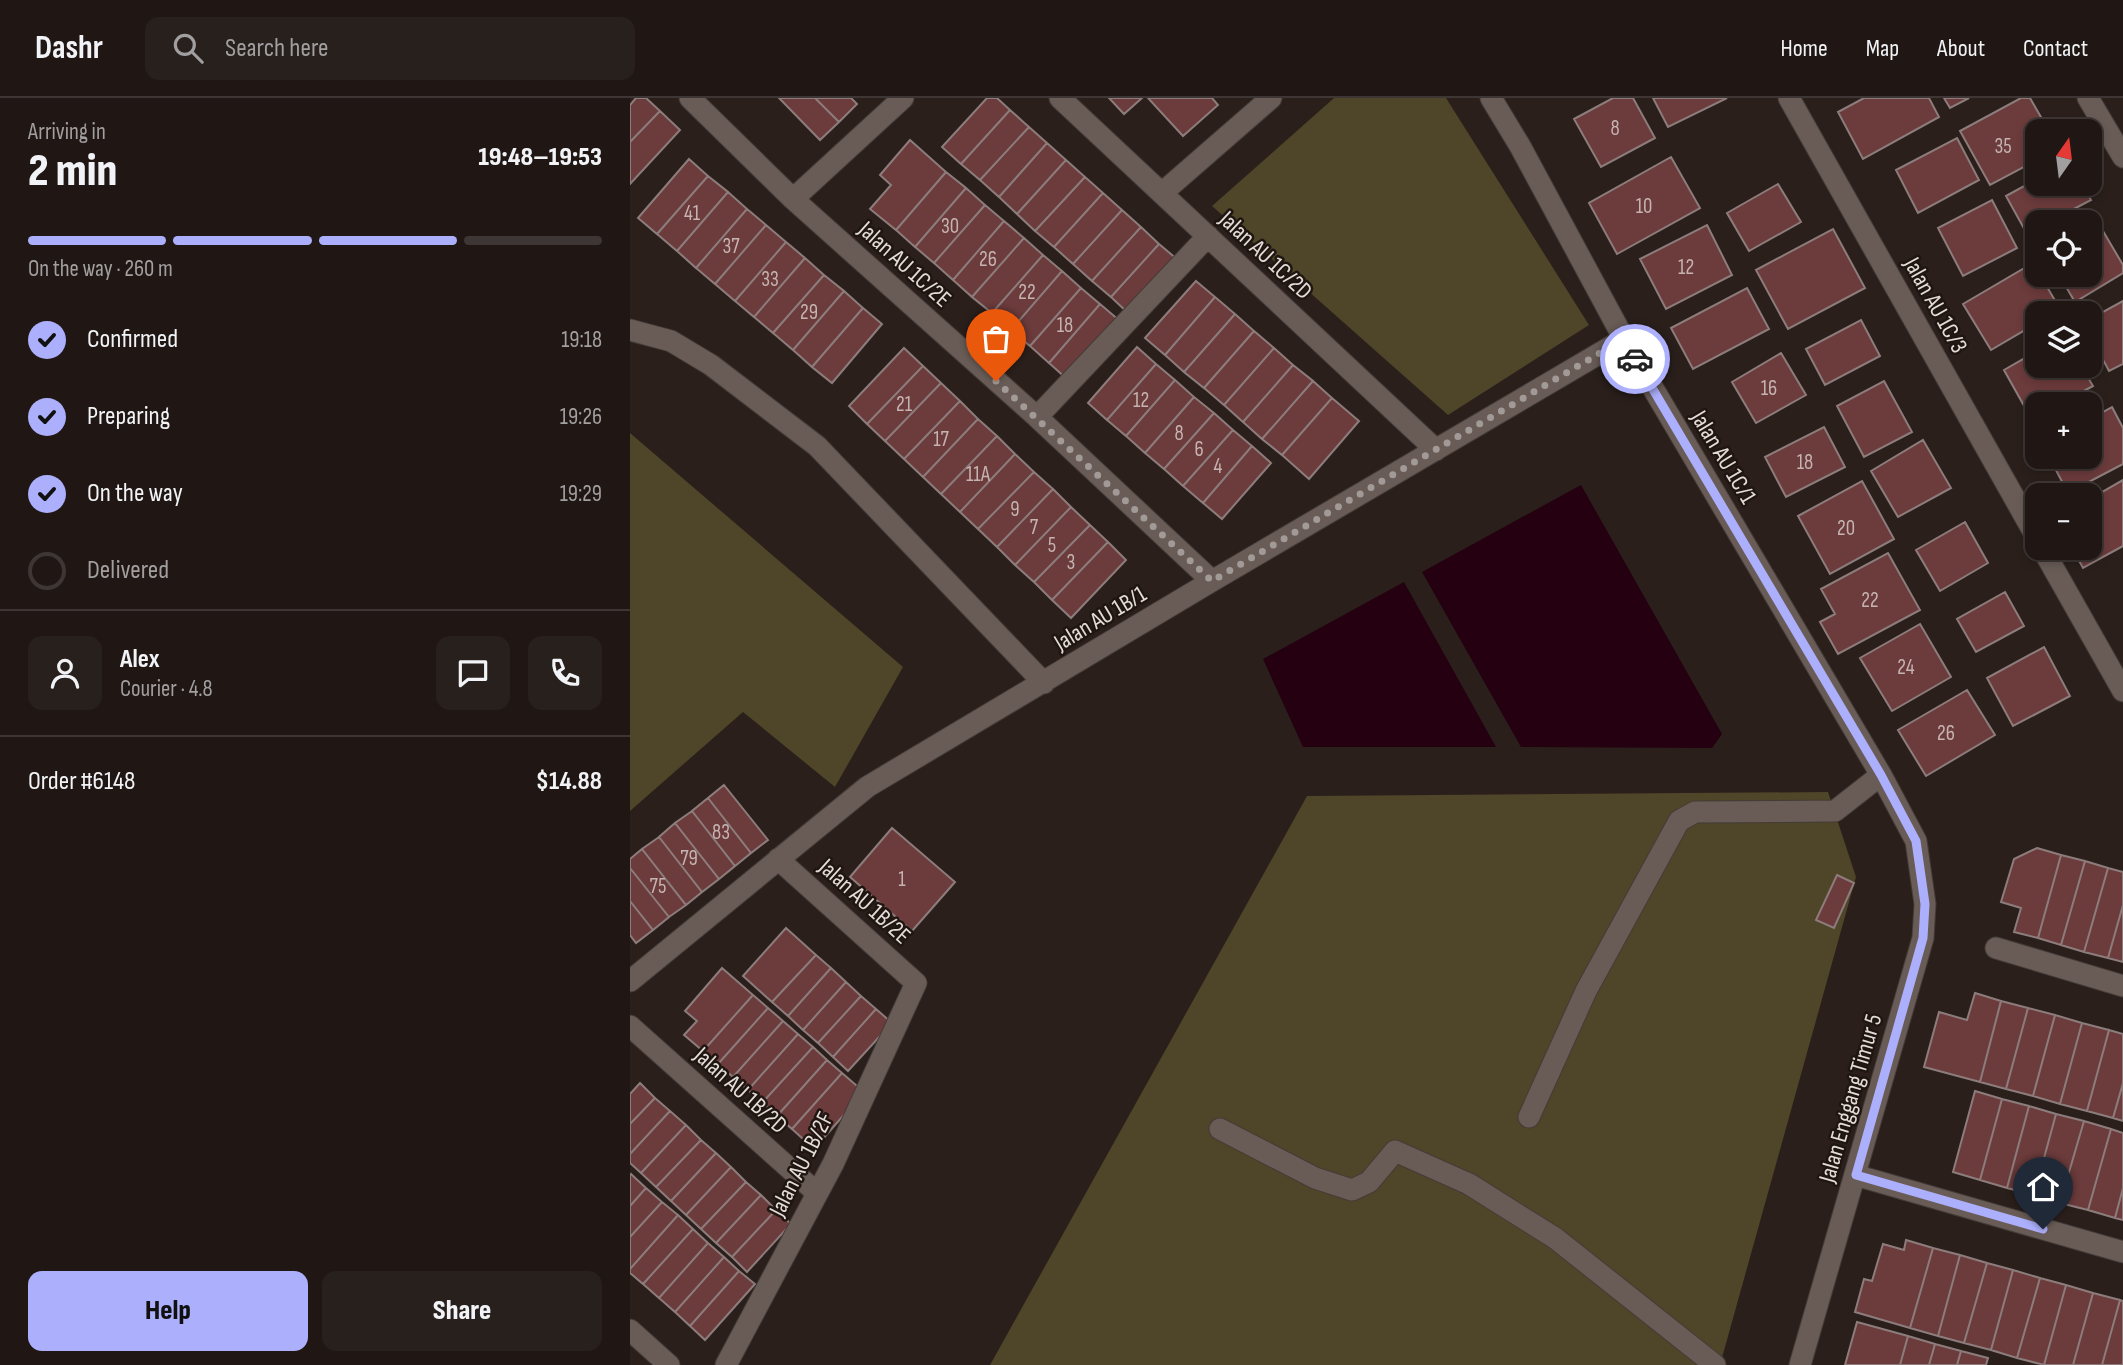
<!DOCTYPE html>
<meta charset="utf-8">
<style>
body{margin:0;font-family:"Sofia Sans Condensed",sans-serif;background:#28201d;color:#f1f3f6;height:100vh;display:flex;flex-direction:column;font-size:26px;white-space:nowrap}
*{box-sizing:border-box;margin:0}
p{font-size:23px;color:#a29fa0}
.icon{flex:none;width:38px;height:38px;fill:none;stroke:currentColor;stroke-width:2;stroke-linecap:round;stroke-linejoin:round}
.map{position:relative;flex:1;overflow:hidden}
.sheet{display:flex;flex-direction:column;background:#201714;width:630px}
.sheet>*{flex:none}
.needle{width:46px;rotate:14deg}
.fabs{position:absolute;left:1395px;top:21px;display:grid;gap:14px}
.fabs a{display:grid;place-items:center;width:77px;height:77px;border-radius:14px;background:#201714;box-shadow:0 4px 10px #0003,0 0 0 2px #3d3634;font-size:35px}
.pin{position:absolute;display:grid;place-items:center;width:60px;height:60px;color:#fff;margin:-72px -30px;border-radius:50% 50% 50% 0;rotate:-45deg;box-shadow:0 0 7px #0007}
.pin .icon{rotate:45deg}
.courier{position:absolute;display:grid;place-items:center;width:70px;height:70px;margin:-35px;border:5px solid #acaffb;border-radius:50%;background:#fff;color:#222;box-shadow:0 2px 9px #0007}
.head em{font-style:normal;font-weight:800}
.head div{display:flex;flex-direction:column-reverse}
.head{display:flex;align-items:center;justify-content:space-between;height:119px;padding:0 28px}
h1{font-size:46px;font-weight:800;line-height:52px}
.bar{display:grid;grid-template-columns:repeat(4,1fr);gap:10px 7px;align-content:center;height:84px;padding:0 28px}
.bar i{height:9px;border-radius:5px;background:#3d3634}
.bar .selected{background:#acaffb}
.bar p{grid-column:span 4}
.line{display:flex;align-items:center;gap:18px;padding:0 28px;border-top:2px solid #3d3634}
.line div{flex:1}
.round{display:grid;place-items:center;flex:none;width:74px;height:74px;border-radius:14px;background:#28201d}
ol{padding:0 28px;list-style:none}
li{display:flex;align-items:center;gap:21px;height:77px}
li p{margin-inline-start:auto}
li .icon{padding:7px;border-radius:50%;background:#acaffb;color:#111;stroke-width:4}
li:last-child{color:#a29fa0}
li i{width:38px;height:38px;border:4px solid #3d3634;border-radius:50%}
.primary-button{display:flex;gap:14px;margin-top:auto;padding:14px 28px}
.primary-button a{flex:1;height:80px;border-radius:14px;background:#acaffb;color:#111;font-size:28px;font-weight:800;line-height:80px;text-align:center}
.primary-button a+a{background:#28201d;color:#f1f3f6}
header{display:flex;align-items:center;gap:42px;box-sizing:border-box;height:98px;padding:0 35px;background:#201714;border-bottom:2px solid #3d3634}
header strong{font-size:33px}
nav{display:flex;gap:38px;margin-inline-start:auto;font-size:24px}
.search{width:490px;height:63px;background:#28201d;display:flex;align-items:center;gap:18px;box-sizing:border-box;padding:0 24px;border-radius:14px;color:#a29fa0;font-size:26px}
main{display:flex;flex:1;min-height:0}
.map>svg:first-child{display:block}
.green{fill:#4f4528}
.water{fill:#240011}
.building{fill:#6c3b3c;stroke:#8c7d7c;stroke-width:2}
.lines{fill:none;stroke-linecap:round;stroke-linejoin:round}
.minor-casing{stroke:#443c38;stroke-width:23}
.minor{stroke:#695c57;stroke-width:21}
.done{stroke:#a29a96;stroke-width:7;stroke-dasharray:0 12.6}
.route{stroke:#acaffb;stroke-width:9}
.labels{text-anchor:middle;stroke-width:5;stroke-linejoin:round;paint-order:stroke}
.number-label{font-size:21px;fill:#c5b4b1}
.street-label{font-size:24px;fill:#e3dcd8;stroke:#201611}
</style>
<header>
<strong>Dashr</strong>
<div class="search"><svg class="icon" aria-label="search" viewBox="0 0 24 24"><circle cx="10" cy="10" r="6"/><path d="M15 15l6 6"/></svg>Search here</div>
<nav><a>Home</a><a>Map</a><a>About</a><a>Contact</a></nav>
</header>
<main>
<section class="sheet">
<div class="head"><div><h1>2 min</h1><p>Arriving in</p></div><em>19:48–19:53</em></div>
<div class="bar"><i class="selected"></i><i class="selected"></i><i class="selected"></i><i></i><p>On the way · 260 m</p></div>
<ol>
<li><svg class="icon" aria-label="check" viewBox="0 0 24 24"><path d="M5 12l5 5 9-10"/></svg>Confirmed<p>19:18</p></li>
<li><svg class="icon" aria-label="check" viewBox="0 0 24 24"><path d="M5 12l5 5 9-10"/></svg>Preparing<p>19:26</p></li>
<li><svg class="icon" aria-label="check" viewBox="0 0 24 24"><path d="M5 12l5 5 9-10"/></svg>On the way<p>19:29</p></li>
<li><i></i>Delivered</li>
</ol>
<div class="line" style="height:126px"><a class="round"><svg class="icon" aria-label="person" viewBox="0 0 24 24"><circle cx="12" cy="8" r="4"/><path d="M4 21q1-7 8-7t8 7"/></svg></a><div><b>Alex</b><p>Courier · 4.8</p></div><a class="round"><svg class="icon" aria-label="chat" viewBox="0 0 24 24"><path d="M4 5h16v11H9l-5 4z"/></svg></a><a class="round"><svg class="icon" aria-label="phone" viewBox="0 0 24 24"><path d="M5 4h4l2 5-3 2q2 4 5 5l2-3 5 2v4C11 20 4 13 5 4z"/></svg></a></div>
<div class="line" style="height:91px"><div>Order #6148</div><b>$14.88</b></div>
<div class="primary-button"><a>Help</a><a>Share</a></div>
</section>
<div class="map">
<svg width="1493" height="1267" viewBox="0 0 1493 1267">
<rect width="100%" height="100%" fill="#2a1f1b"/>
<!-- green -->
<path class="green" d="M704 0H816L959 227 818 317 582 108Z
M0 335 273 569 205 689 113 614 0 713Z
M1198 694 1226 779 1090 1267H360L677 698Z"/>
<!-- water -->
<path class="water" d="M951 387 1092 636 1082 650 891 649 792 474Z
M774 484 866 649H673L633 561Z"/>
<!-- building -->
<path class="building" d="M6 0H16L30 13 0 44V7Z
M149 0H185L209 24 190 42Z
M185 0H221L227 6 209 24Z
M357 0H367L380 12 331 66 312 49Z
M479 0H512L494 16Z
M518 0H582L588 7 553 38Z
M983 0H1003L1025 40 971 69 944 21Z
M1023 0H1097L1038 29Z
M1234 0H1299L1309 19 1233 61 1208 14Z
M1314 0H1339L1320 10Z
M1391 0H1400L1419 33H1407V62L1360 87 1330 33Z
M380 12 399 29 350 82 331 66Z
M30 13 50 32 0 86V44Z
M399 29 417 45 369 99 350 82Z
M1327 40 1349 82 1288 115 1266 72Z
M280 42 316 74 266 132 240 111 261 87 250 77Z
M417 45 436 62 387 116 369 99Z
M1041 59 1070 110 987 156 959 105Z
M59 61 78 78 27 136 8 120Z
M436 62 455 79 405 133 387 116Z
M316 74 336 90 285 149 266 132Z
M78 78 98 94 47 153 27 136Z
M455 79 473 95 424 149 405 133Z
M1407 81V86H1452L1461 102 1419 124H1407V131L1397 136 1376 98Z
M1148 86 1171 124 1119 153 1097 115Z
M336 90 355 107 304 165 285 149Z
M98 94 117 111 66 170 47 153Z
M473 95 492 112 443 166 424 149Z
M1362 102 1387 150 1333 178 1308 130Z
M355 107 374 123 323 182 304 165Z
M117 111 136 127 85 186 66 170Z
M492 112 511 129 462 183 443 166Z
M374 123 394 140 342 199 323 182Z
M136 127 156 144 105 203 85 186Z
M1077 127 1102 177 1036 211 1010 161Z
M511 129 529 146 481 199 462 183Z
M1203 131 1235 190 1158 231 1126 172Z
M1473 133 1493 167V175L1445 204 1429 177H1460V142Z
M394 140 413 157 362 215 342 199Z
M156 144 175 160 124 219 105 203Z
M529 146 548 162 499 216 481 199Z
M413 157 432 173 381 232 362 215Z
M175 160 194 177 143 235 124 219Z
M1403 165 1407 177H1410L1430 211 1424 215H1407V225L1361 252 1333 206Z
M432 173 451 190 400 248 381 232Z
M194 177 214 193 163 252 143 235Z
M566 183 585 199 535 257 515 240Z
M451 190 470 206 419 265 400 248Z
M1117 190 1139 231 1063 271 1041 230Z
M214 193 233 210 182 269 163 252Z
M585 199 605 216 554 274 535 257Z
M1493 203V266L1479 273 1460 237V221Z
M470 206 490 223 438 282 419 265Z
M233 210 252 226 202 285 182 269Z
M605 216 624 233 574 290 554 274Z
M1231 222 1250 258 1195 287 1176 251Z
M624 233 644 250 594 307 574 290Z
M507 249 526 266 477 322 458 305Z
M274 250 293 268 237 326 219 308Z
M644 250 663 267 613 324 594 307Z
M1407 253V268H1451L1463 288 1430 306H1407V319L1402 322 1374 272Z
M1151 255 1176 297 1126 325 1102 284Z
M526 266 545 282 496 338 477 322Z
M663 267 683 283 632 341 613 324Z
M293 268 311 285 255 343 237 326Z
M545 282 564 299 515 355 496 338Z
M683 283 702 300 652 357 632 341Z
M1254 283 1282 334 1234 359 1207 308Z
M311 285 330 303 274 361 255 343Z
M564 299 584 315 534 371 515 355Z
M702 300 729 323 679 381 652 357Z
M330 303 348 321 293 379 274 361Z
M1482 309 1493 330V366L1438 395 1419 359H1460V321Z
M584 315 603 332 553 388 534 371Z
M348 321 367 338 311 396 293 379Z
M1194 329 1215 369 1156 399 1135 359Z
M603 332 622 348 573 405 553 388Z
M367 338 385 356 330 414 311 396Z
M1293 342 1321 390 1268 419 1241 373Z
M622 348 641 365 592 421 573 405Z
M385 356 404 374 348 431 330 414Z
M404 374 423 391 367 449 348 431Z
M1493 382V448L1453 470 1442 450H1460V401Z
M1232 383 1264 441 1200 476 1168 418Z
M423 391 441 409 385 467 367 449Z
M441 409 460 427 404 484 385 467Z
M1335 424 1358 465 1310 493 1286 452Z
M460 427 478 444 422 502 404 484Z
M478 444 496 462 441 520 422 502Z
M1258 455 1290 512 1208 556 1190 524 1205 516 1191 491Z
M1375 494 1394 528 1346 554 1327 521Z
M1290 526 1321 579 1262 613 1230 560Z
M1414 549 1440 598 1383 628 1357 580Z
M1337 592 1365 637 1296 678 1268 632Z
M94 687 138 742 121 755 78 700Z
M78 700 121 755 105 768 62 713Z
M62 713 105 768 89 781 45 725Z
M45 725 89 781 72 794 29 739Z
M262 730 325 784 282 833 220 779Z
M29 739 72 794 56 807 12 751Z
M1407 750 1431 757 1408 840 1384 834 1391 810 1371 804 1384 761Z
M12 751 56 807 39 819 0 770V761Z
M1431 757 1455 763 1431 847 1408 840Z
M1455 763 1478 770 1454 854 1431 847Z
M0 770 39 819 23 832 0 803Z
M1478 770 1493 774V807L1478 860 1454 854Z
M1207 777 1224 785 1204 830 1186 822Z
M0 803 23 832 6 845 0 837Z
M1493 807V864L1478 860Z
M156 830 186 857 142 904 113 878Z
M186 857 201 870 158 918 142 904Z
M92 870 123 897 73 953 54 937 67 923 55 913Z
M201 870 216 884 173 932 158 918Z
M216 884 231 898 188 945 173 932Z
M1345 895 1371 903 1350 984 1294 969 1309 914 1337 922Z
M123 897 138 910 88 966 73 953Z
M231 898 246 911 203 959 188 945Z
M1371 903 1398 910 1376 991 1350 984Z
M138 910 153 923 103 979 88 966Z
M1398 910 1425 917 1403 998 1376 991Z
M246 911 262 925 218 973 203 959Z
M1425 917 1452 925 1430 1006 1403 998Z
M153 923 168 936 118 992 103 979Z
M1452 925 1479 932 1457 1013 1430 1006Z
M1479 932 1493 936V985L1483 1020 1457 1013Z
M168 936 183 949 132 1005 118 992Z
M183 949 197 962 147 1018 132 1005Z
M197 962 212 975 162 1031 147 1018Z
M212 975 234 994 184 1051 162 1031Z
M10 985 25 1000 0 1026V996Z
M1493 985V1023L1483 1020Z
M1345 993 1372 1001 1350 1082 1323 1074Z
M25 1000 40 1013 0 1056V1026Z
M1372 1001 1399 1008 1377 1090 1350 1082Z
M1399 1008 1426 1016 1404 1097 1377 1090Z
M40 1013 56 1027 11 1075 0 1065V1056Z
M1426 1016 1454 1023 1430 1105 1404 1097Z
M1454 1023 1481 1031 1458 1112 1430 1105Z
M56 1027 71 1042 26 1089 11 1075Z
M1481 1031 1493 1035V1090L1485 1120 1458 1112Z
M71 1042 86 1055 41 1103 26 1089Z
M86 1055 101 1069 56 1117 41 1103Z
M101 1069 116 1084 71 1131 56 1117Z
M1 1076 16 1090 0 1108V1077Z
M116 1084 131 1097 86 1145 71 1131Z
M16 1090 32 1104 0 1139V1108Z
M1493 1090V1122L1485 1120Z
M131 1097 146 1112 102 1159 86 1145Z
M32 1104 48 1117 0 1171V1139Z
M146 1112 161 1126 117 1174 102 1159Z
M48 1117 63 1131 13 1186 0 1175V1171Z
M63 1131 78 1145 29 1200 13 1186Z
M1276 1142 1303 1150 1280 1230 1225 1214 1234 1181 1242 1183 1253 1146 1274 1152Z
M78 1145 94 1159 45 1214 29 1200Z
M1303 1150 1330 1157 1308 1238 1280 1230Z
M1330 1157 1357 1165 1334 1245 1308 1238Z
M94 1159 109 1173 60 1228 45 1214Z
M1357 1165 1383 1172 1361 1252 1334 1245Z
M1383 1172 1410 1180 1387 1260 1361 1252Z
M109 1173 125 1186 75 1242 60 1228Z
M1410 1180 1436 1187 1414 1267 1387 1260Z
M1436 1187 1463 1195 1443 1267H1414Z
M1463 1195 1490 1202 1472 1267H1443Z
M1490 1202 1493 1203V1267H1472Z
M1227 1224 1278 1238 1270 1267H1215Z
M1278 1238 1305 1246 1299 1267H1270Z
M1305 1246 1331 1253 1327 1267H1299Z
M1331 1253 1358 1260 1356 1267H1327Z"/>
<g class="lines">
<!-- minor casing -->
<g class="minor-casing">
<path id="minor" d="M60 0 163 101 407 319 582 483
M430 0 806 352
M861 0 890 48 994 241 1251 677 1286 743 1295 806 1293 840 1170 1267
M1159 0 1407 440
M1458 0 1493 59
M532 95 641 0
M163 101 273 0
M0 232 41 243 81 267 187 348 414 585
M407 319 578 138
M1412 450 1493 593
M1366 850 1493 888
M0 883 237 689 582 483 994 241
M0 928 187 1095
M899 1019 956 893 1049 723 1065 714 1205 713 1251 677
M590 1031 685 1080 722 1092 739 1084 765 1053 839 1086 925 1140 1085 1267
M1225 1077 1493 1154
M0 1232 39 1267
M96 1267 203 1066 286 885 148 761"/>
</g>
<!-- minor -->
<use href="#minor" class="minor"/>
</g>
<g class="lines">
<!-- done -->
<path class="done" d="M366 283 582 483 994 241 1005 261"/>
<!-- route -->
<path class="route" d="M1005 261 1251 677 1286 743 1295 806 1293 840 1226 1077 1413 1131"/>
</g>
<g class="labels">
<!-- number labels -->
<g class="number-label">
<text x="985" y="37">8</text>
<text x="1373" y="55">35</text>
<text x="1014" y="115">10</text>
<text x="62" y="122">41</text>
<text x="320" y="135">30</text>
<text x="101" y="155">37</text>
<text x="358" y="168">26</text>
<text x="1056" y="176">12</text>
<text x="140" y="188">33</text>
<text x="397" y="201">22</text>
<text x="179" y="221">29</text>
<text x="435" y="234">18</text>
<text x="1139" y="297">16</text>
<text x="511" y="309">12</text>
<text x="274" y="313">21</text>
<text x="549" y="342">8</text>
<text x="311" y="348">17</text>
<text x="569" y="358">6</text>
<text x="1175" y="371">18</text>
<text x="588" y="375">4</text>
<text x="348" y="383">11A</text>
<text x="385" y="418">9</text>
<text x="404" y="436">7</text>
<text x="1216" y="437">20</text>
<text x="422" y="454">5</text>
<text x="441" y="471">3</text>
<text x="1240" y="509">22</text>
<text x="1276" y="576">24</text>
<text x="1316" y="642">26</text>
<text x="91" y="741">83</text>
<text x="59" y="767">79</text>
<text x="272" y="788">1</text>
<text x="28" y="795">75</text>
</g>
<!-- street labels -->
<g class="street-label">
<text transform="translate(636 157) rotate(43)" y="8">Jalan AU 1C/2D</text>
<text transform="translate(275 166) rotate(42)" y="8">Jalan AU 1C/2E</text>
<text transform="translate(1306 207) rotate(61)" y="8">Jalan AU 1C/3</text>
<text transform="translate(1094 359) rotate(59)" y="8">Jalan AU 1C/1</text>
<text transform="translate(470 520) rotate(-31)" y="8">Jalan AU 1B/1</text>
<text transform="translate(235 803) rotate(42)" y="8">Jalan AU 1B/2E</text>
<text transform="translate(111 992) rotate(42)" y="8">Jalan AU 1B/2D</text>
<text transform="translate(1220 1000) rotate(-74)" y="8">Jalan Enggang Timur 5</text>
<text transform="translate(171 1066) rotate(-63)" y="8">Jalan AU 1B/2F</text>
</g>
</g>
</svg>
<div class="fabs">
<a><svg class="needle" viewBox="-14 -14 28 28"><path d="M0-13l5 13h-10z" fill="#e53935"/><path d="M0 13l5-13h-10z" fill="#a29fa0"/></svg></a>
<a><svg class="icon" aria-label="locate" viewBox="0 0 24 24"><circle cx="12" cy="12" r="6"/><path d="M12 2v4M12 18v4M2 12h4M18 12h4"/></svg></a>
<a><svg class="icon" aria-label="layers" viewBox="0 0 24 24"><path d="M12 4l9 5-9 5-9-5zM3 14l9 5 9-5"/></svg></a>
<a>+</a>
<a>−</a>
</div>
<div class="pin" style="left:366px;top:283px;background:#ea580c"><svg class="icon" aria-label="bag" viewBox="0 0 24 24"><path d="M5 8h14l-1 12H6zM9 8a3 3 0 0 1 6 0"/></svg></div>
<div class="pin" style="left:1413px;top:1131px;background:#1f2937"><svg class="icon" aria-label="home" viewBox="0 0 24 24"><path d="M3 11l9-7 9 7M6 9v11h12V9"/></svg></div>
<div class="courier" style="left:1005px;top:261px"><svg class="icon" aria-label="car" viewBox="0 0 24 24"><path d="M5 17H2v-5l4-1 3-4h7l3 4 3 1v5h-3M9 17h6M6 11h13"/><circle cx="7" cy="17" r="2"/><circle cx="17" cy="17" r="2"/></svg></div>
</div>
</main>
